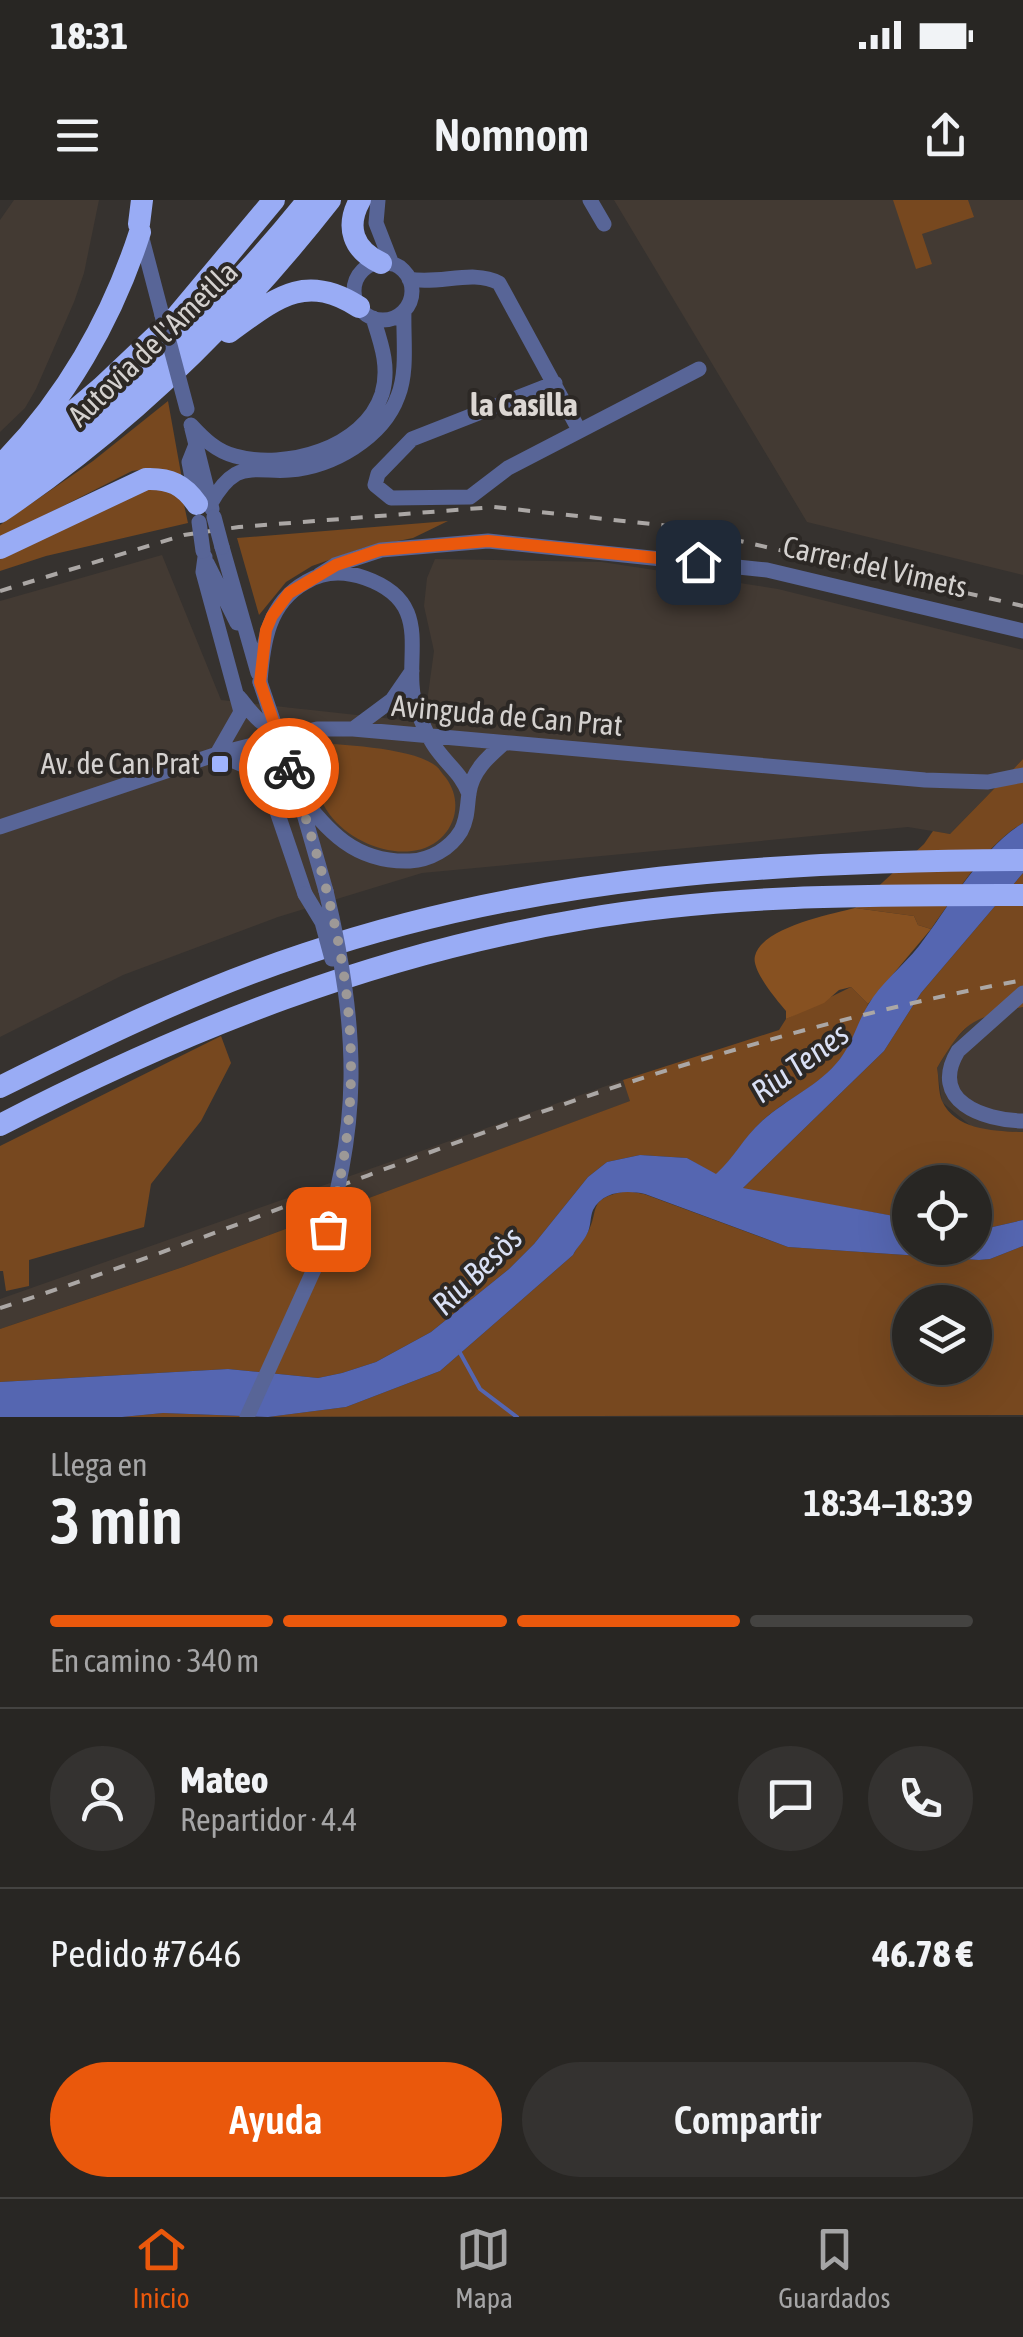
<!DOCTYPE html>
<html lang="es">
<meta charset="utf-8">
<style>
body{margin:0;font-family:"Asap Condensed",sans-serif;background:#343230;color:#f1f3f6;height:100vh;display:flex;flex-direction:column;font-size:38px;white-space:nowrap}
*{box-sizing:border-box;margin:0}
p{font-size:32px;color:#a5a5a6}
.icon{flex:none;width:55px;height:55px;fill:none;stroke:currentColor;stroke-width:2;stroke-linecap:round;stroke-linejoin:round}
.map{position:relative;height:1217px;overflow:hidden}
.side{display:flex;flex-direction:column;background:#282623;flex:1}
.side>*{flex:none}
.fabs{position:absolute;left:892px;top:965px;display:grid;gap:20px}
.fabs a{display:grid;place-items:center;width:100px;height:100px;border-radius:50%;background:#282623;box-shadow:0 10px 40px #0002,0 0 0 2px #444341;font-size:50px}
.pin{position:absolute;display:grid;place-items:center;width:85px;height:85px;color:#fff;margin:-42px;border-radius:20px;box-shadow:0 5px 15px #0006}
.courier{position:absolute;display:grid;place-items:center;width:100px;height:100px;margin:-50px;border:8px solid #ea580c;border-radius:50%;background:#fff;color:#222;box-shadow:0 2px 12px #0007}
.headline em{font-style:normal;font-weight:600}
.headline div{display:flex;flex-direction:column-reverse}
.headline{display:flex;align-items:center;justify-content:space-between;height:170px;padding:0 50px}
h1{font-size:65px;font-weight:600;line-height:75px}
.bar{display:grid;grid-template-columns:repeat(4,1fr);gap:15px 10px;align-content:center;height:120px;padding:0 50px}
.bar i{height:12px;border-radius:8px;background:#444341}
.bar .selected{background:#ea580c}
.bar p{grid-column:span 4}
.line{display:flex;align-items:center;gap:25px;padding:0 50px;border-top:2px solid #444341}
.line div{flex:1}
.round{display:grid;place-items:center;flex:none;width:105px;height:105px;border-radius:52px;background:#343230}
.primary-button{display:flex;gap:20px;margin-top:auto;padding:20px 50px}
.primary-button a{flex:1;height:115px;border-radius:60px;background:#ea580c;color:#fff;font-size:40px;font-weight:600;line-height:115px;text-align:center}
.primary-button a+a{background:#343230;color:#f1f3f6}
.status{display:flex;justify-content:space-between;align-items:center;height:70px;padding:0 50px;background:#282623;direction:ltr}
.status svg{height:28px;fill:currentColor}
header{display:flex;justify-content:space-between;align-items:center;height:130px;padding:0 50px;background:#282623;font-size:45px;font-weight:600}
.tab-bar{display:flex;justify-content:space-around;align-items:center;height:140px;border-top:2px solid #444341;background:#282623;font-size:28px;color:#a5a5a6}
.tab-bar a{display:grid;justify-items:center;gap:5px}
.tab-bar .selected{color:#ea580c}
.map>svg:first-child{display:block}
.built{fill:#433a33}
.green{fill:#77481f;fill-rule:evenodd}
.forest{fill:#875121}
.water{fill:#5566b1}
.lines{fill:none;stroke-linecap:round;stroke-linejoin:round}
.stream{stroke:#5566b1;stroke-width:4}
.minor{stroke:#586597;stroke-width:15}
.highway{stroke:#99acf5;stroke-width:22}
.rail{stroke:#aba7a5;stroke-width:4;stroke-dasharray:12 12;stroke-linecap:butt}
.minor-bridge{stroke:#586597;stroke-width:15}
.done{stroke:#9d9997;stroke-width:10;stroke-dasharray:0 18}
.route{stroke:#ea580c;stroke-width:12}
.poi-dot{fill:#9fb3fd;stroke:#2c2825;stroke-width:4}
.labels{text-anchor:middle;stroke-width:8;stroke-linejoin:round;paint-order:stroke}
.street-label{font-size:30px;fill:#d4d1cf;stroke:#2c2825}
.poi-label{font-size:30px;fill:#d4d1cf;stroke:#2c2825;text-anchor:end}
.neighbourhood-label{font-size:32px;font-weight:bold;fill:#dcd7d3;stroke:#2c2825}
.water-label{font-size:32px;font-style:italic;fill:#d9e0f5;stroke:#2c2825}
</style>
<div class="status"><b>18:31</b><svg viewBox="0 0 49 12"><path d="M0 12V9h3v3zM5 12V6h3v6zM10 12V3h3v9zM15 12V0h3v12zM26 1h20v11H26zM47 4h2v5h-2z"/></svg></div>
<header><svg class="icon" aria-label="menu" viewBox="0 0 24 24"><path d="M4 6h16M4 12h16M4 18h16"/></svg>Nomnom<svg class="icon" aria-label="share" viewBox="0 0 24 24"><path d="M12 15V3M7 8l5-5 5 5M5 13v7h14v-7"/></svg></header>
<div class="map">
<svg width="1023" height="1217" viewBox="0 0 1023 1217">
<rect width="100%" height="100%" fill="#36322f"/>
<!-- built -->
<path class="built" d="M14 0H99L84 73 74 102 36 189 25 208 0 232V20Z
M614 0H1023V375L807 322Z
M162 355 221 500 439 524 427 502 434 451 424 406 427 378 435 359 602 362 778 389 1023 450V559L950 634 908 627 422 673 278 717 123 775 0 837V401Z
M1023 807V932L984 930 971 926 942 902 937 868 953 842 976 818Z
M623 880 631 901 183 1067 0 1129V1099Z"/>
<!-- green -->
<path class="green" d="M893 0H968L974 17 922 34 932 64 916 69Z
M168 201 182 279 152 268 132 271 0 338V325L93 261Z
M145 288H165L183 300 188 323 46 356 0 371V357Z
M448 321 413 338 363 348 312 366 286 382 259 415 237 338Z
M308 542C340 545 412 547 436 566 440 569 442 574 446 578 468 608 449 647 412 651 383 655 347 638 330 615 316 596 313 573 303 551Z
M1023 559V623C985 645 957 693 931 729L918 725 914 716 855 708 924 644 933 631 950 634Z
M1023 673V807C970 819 966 820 937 868 939 877 938 892 942 901 956 931 996 931 1023 932V1020L975 1031V982H910V1019L742 989 884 851 921 793Z
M851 787 868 804C858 831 847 857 824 876 804 893 780 904 761 922 744 938 734 958 716 975L687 958 640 955 607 962 588 977 534 1044 509 1069 431 1132 376 1162 342 1173 318 1178 228 1169 0 1182V1129L183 1067 630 901 623 880 779 830 786 819Z
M221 836 231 863 201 921 151 984 144 1027 29 1060V1086L6 1091 3 1071H0V946Z
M627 991 644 994 788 1047 979 1060 990 1059 1023 1046V1215L122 1217 163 1213 268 1217 346 1207 440 1171 573 1055C577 1047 583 1041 587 1034 601 1009 585 999 627 991ZM910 1102H975V1168H910Z"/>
<!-- forest -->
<path class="forest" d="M855 708 914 716 918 725 931 729 868 804 851 787 839 790 824 803 786 819V811C777 800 751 770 755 756 761 728 831 714 855 708Z"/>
<!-- water -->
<path class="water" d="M1023 623V673L921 793 884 851 743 988 910 1019V1048H975V1031L1023 1020V1046L990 1059 979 1060 788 1047 645 994C626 990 603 991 593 1010 590 1017 591 1027 587 1034 584 1041 577 1047 573 1055L440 1171 346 1207 268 1217 163 1213 122 1217H0V1182L228 1169 318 1178 342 1173 376 1162 431 1132 509 1069 534 1044 588 977 607 962 640 955 687 958 716 974C734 958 744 937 761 922 786 899 819 886 840 859 853 842 857 823 868 805 881 783 903 766 919 746 949 707 981 648 1023 623Z"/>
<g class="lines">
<!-- stream -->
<path class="stream" d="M459 1151 480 1189 517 1217"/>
<!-- minor -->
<path class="minor" d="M378 0 376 23 392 64
M590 0 604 24
M140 31 162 115
M354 91a29 29 0 1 1 58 0a29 29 0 1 1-58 0Z
M409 79C439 85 473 69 499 83L579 230
M555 183 412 239 378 274 375 285 391 298 470 297 508 268 699 169
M191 225C204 239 216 251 235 256 285 270 364 249 382 194 390 167 381 143 373 118
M192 229 212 309
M195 247 189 262 196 299
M211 303C217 292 224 281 236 274 251 266 271 272 289 270 332 267 383 238 398 196 408 171 403 138 404 111
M222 347 258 473
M205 357 203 372 241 512 217 554
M207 363 237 423
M319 375 335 365 381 350 488 341 767 370 1023 431
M260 482C263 442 268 403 306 382 324 371 345 371 365 378 439 404 399 461 417 510 422 523 429 540 438 551 450 567 462 575 469 594
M239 497C253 515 263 529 286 533
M353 529 392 500 412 471
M217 554 248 567 267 582 305 694
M267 582 274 557 288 537
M297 591C327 631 355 663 410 661 430 660 450 649 461 631 468 618 467 606 469 593 472 571 488 557 504 543
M300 600 326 691
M0 627 217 554 317 529H353L925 580 988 582 1023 575
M1023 793 958 851C928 901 983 920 1023 921
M247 1217 316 1065"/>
<!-- highway -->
<path class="highway" d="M360 0C345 27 353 50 381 63
M139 24 142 0
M229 132C276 98 305 72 359 107
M21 256 101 188 176 117 274 0
M0 266C65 201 112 119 140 32
M0 290C116 207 219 111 308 0
M0 312C127 226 235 121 330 0
M0 348 146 279C170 278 184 285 197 304
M0 887C100 837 199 789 305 754 538 675 779 661 1023 660
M0 925C188 828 375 754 584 719 729 694 876 695 1023 695"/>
<!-- rail -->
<path class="rail" d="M0 391 184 335 239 327 494 307 679 327 1023 406
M0 1108C211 1040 416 952 627 883 757 841 889 805 1023 780"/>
<!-- minor-bridge -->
<path class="minor-bridge" d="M162 115 187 209
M214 317 222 347
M199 322 203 351
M260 482 297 591
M305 694 322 722 332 759
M316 1065C363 928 359 830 326 691"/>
</g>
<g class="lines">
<!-- done -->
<path class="done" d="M289 568C344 727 375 864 328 1029"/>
<!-- route -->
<path class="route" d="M289 568 260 482 266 430 272 416 289 393 336 365 380 350 488 341 698 362"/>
</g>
<!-- markers -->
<rect class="poi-dot" x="210" y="554" width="20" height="20" rx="5"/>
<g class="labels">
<!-- street labels -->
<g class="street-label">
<text transform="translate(153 144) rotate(-44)" y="10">Autovia de l'Ametlla</text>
<text transform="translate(875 367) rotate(13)" y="10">Carrer del Vimets</text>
<text transform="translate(507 516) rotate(5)" y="10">Avinguda de Can Prat</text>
</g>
<!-- poi labels -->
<g class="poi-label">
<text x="200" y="574">Av. de Can Prat</text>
</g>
<!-- neighbourhood labels -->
<g class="neighbourhood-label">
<text x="524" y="216">la Casilla</text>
</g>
<!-- water labels -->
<g class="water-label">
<text transform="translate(800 863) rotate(-36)" y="11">Riu Tenes</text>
<text transform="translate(477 1071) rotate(-44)" y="11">Riu Besòs</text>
</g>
</g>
</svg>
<div class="fabs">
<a><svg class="icon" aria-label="locate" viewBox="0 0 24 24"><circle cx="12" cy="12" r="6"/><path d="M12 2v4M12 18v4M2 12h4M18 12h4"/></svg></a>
<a><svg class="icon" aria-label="layers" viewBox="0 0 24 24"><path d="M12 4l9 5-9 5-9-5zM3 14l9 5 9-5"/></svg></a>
</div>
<div class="pin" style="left:328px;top:1029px;background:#ea580c"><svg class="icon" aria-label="bag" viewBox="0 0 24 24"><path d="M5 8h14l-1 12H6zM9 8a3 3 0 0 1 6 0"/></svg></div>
<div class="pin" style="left:698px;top:362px;background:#1f2937"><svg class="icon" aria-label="home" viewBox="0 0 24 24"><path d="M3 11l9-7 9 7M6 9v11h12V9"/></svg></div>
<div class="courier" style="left:289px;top:568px"><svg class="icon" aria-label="bike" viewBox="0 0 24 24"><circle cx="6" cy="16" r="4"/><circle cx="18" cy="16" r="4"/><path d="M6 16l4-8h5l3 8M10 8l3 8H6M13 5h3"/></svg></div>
</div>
<section class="side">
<div class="headline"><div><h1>3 min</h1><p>Llega en</p></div><em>18:34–18:39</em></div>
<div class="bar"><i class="selected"></i><i class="selected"></i><i class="selected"></i><i></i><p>En camino · 340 m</p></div>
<div class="line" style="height:180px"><a class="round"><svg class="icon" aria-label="person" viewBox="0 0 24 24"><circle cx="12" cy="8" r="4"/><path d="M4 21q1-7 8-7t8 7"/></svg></a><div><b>Mateo</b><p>Repartidor · 4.4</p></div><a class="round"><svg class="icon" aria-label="chat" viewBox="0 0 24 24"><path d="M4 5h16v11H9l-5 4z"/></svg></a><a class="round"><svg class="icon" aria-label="phone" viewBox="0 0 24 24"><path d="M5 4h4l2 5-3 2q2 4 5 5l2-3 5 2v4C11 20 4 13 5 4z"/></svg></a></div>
<div class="line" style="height:130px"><div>Pedido #7646</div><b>46.78 €</b></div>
<div class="primary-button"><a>Ayuda</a><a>Compartir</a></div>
</section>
<nav class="tab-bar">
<a class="selected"><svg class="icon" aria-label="home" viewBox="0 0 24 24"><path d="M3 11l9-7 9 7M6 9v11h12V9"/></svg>Inicio</a>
<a><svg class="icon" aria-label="map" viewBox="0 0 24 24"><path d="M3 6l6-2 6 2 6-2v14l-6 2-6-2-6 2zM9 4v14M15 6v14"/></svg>Mapa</a>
<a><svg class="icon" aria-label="saved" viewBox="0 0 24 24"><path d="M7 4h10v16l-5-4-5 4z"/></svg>Guardados</a>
</nav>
